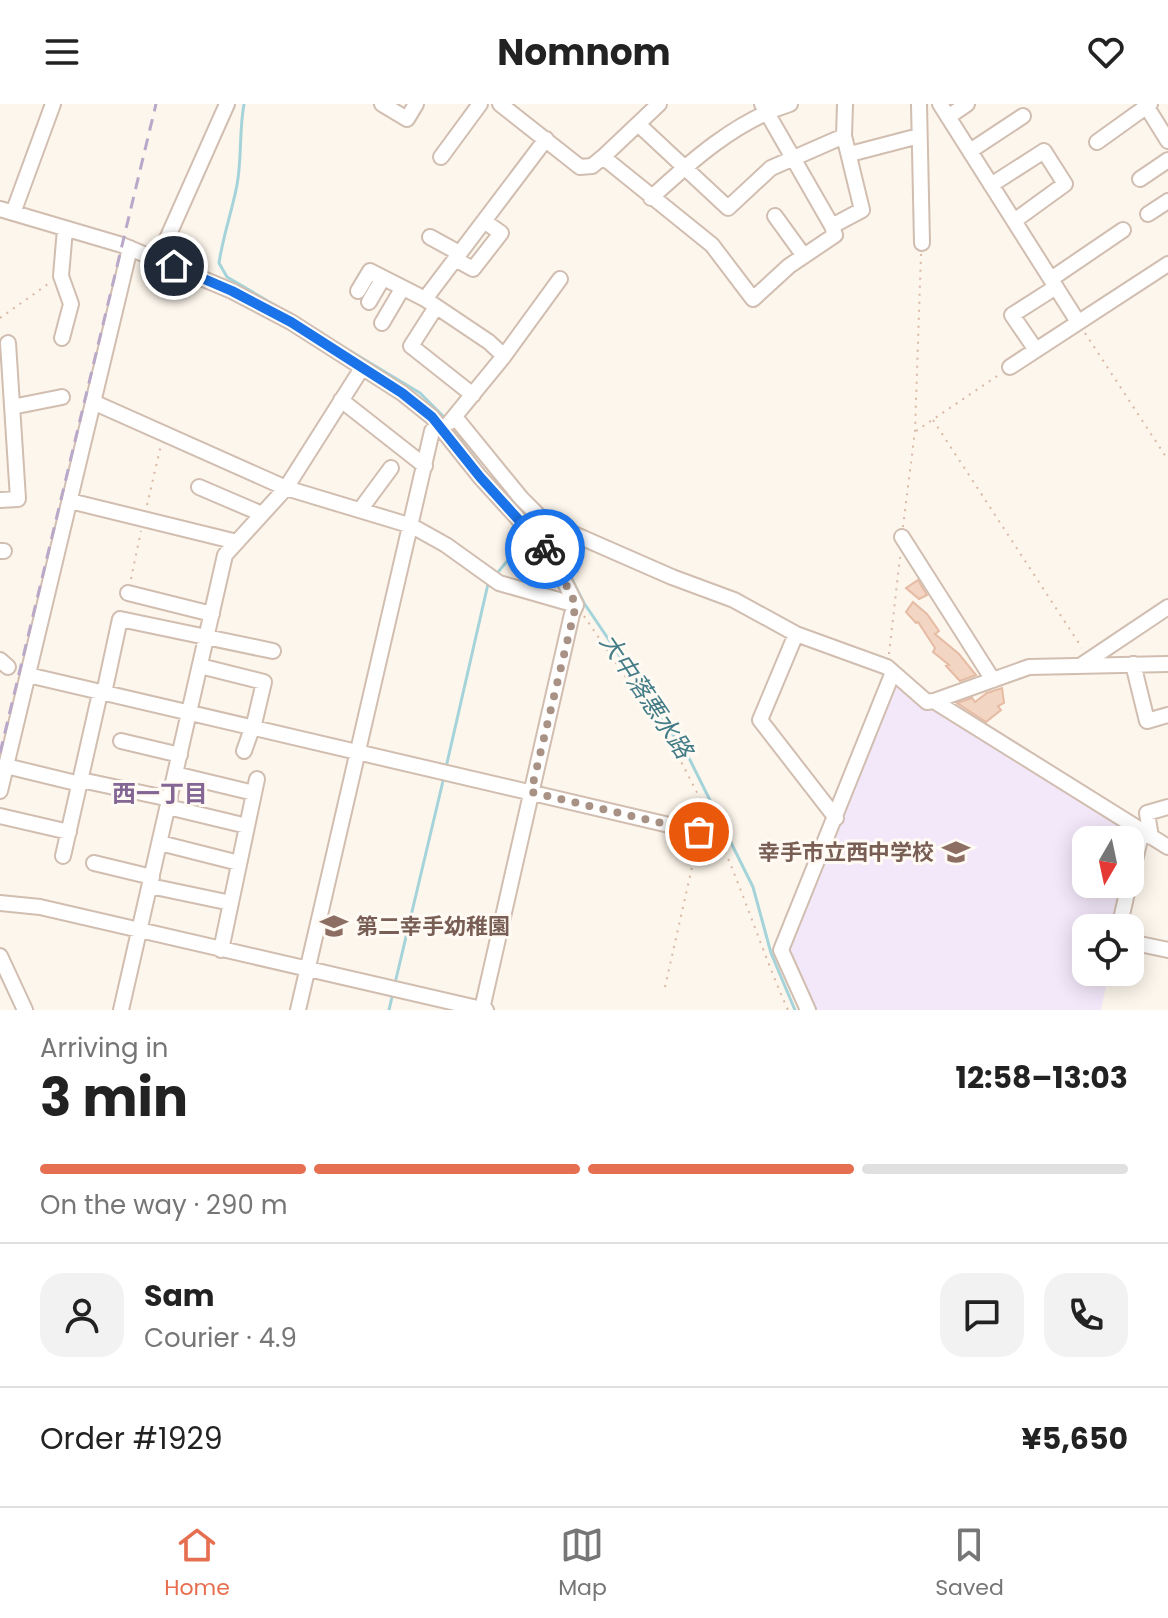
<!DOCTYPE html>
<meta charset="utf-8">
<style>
body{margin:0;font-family:Poppins,"Noto Sans JP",sans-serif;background:#f2f2f2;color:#222;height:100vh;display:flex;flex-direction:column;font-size:30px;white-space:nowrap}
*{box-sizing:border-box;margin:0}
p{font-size:26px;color:#767676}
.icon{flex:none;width:44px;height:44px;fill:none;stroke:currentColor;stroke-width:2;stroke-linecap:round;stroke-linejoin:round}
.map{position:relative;height:906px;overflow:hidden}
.drawer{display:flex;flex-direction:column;background:#fff;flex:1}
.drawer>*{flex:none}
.needle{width:52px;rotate:189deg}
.fabs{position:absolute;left:1072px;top:722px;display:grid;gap:16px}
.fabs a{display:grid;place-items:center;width:72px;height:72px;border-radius:16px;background:#fff;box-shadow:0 4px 20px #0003;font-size:40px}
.pin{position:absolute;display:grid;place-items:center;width:68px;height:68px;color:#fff;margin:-34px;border:4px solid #fff;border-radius:50%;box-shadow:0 2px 8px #0007}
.courier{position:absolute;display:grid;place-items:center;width:80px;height:80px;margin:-40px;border:6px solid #1a73e8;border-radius:50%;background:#fff;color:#222;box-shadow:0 2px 10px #0007}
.overview em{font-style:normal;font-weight:700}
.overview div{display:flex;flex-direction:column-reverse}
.overview{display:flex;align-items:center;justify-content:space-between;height:136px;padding:0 40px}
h1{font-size:52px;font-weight:700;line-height:60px}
.bar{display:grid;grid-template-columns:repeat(4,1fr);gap:12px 8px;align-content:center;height:96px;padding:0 40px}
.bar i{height:10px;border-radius:6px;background:#e0e0e0}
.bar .selected{background:#e76f51}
.bar p{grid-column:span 4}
.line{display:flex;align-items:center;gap:20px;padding:0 40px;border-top:2px solid #e0e0e0}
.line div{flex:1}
.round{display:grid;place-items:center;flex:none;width:84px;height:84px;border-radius:24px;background:#f2f2f2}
header{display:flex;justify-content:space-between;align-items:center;height:104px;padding:0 40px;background:#fff;font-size:36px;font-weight:700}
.menu{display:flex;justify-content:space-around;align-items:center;height:112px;border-top:2px solid #e0e0e0;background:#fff;font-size:22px;color:#767676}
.menu a{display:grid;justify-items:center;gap:4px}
.menu .selected{color:#e76f51}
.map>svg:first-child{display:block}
.education{fill:#f3e8fa}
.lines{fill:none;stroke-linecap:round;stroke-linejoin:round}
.stream{stroke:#a5d3da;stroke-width:3}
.building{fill:#f3d5c3;stroke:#e6bba3;stroke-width:2}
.minor-casing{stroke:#d1beb0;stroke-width:18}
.path{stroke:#d9b8a5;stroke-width:2;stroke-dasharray:2 6;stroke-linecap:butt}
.minor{stroke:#fff;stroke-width:14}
.rail{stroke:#b9a8c9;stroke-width:3;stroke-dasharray:12 8;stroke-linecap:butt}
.done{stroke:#a89285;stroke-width:8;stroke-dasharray:0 14.4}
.route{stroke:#1a73e8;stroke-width:10}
.labels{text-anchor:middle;stroke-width:6;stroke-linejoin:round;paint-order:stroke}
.education-label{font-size:22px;font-weight:bold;fill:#785e54;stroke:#fffaf3;text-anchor:end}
.water-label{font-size:24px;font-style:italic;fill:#437c86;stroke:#fffaf3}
.neighbourhood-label{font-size:24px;font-weight:bold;fill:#846695;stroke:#fffaf3}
</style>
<header><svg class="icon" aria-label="menu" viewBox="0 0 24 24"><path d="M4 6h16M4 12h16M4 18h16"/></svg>Nomnom<svg class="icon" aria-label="heart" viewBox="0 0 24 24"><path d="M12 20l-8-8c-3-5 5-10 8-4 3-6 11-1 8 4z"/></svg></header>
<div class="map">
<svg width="1168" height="906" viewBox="0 0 1168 906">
<rect width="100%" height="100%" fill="#fdf6ec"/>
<!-- education -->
<path class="education" d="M893 576 928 601 1131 728 1135 735 1130 759V736H1086V780H1126L1117 824H1086V868H1109L1101 906H812L787 852Z"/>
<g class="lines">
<!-- stream -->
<path class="stream" d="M244 0C239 27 242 54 237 81 232 107 223 132 219 159L227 173 278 203
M322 230 420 289 447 316
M451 322 555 442 584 499 690 656 753 783 771 849 795 906
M499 467 523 438
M447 659 488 480
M396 875 443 677
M389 906 392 893"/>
</g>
<!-- building -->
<path class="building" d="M918 476 927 491 919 495 906 484Z
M913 498 927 510 939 527 935 530 959 550 976 571 960 577 946 562 949 561 933 548 935 544 918 518 916 519 906 508Z
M1002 584 1004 599 998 602 1001 606 986 618 957 599 972 594 975 598 987 589Z"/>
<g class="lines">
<!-- minor casing -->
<g class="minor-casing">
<path id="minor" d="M382 0 407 15 416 0
M500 0 580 63 592 62 603 53 659 0
M762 0 832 122 862 106 844 32 845 0
M919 0 922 139
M940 0 1078 218
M1145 0 1168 37
M948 13 967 0
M638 20 728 104 771 64 844 32
M1097 38 1150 0
M970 47 1023 12
M850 50 919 32
M441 53 480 0
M603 53 712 141 753 195 789 162 835 131 832 122
M1140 75 1168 56
M991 81 1044 47 1065 80 1014 117
M651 94C691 57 737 16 790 0
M0 105 122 141 232 187 291 218 402 289 432 313 480 373 552 452 576 501
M13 109 53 0
M1148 110 1168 97
M775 112 804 152
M430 133 459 149
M158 155 227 0
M455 155 473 165 501 129 484 117
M1051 175 1123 126
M358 187 370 167 425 195
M369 198 383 174
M436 203 411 242 473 291
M382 219 402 185
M62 234 71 200 61 172 65 125
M1036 246 1012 211 1056 183
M504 252 560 175
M1010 263 1168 160
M341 296 425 362
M93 298 286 384 412 422 446 441 499 479 576 501 572 510 482 905
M12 303 62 293
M455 313 521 394 544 417 672 473 734 496 796 530 887 563 927 598 934 597 1168 743
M450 318 504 252 489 238 425 195 546 35
M199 383 262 410
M0 396 18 395 8 239
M70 397 237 438
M360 406 391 364
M902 433 993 576
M0 447H4
M128 489 212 510
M796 530 760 616 836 714
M0 556 8 563
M1133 560 1147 617 1168 611
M200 562 264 578 255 616 244 647
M1080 562 1168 503
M28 571 699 728
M104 589 120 515 273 547
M934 597 1029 563 1168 560
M121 637 180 651
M6 662 80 680
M175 670 254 689
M81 676 170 695
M0 687 130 144
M168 703 247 722
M0 712 69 728
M1151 733 1147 709 1168 703
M160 739 239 759
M63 752 100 589
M94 759 152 773
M1130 777 1142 727
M150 782 231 799
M0 799 40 803 486 906
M1119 824 1129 780
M1130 838 1168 846
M221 846 257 675
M0 852 25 906
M121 906 225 451 286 384 362 264
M298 906 432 327 438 320
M808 906 781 846 893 568"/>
</g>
<!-- path -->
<path class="path" d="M0 214 48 180
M1085 229 1168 356
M933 316 1082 544
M916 327 1000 270
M147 401 161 341
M903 423 915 327 921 150
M131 475 141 427
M584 512 674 644 704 702 701 715
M889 550 900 453
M705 704C738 769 758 839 788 906
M665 883 697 741"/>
<!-- minor -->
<use href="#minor" class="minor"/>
<!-- rail -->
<path class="rail" d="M0 649 156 0"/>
</g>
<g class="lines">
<!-- done -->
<path class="done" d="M545 445 552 452 576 501 531 688 699 728"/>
<!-- route -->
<path class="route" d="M174 162 232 187 291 218 402 289 432 313 480 373 545 445"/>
</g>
<!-- icons -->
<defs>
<g id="school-bare" transform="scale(2.16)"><path d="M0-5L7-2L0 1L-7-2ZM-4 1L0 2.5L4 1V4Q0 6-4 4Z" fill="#8d6e63" stroke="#fffaf3" stroke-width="2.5" paint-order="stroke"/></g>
</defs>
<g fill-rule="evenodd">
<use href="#school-bare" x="956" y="748"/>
<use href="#school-bare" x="334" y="822"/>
</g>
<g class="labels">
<!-- education labels -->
<g class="education-label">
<text x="934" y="756">幸手市立西中学校</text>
<text x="356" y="830" text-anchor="start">第二幸手幼稚園</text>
</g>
<!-- water labels -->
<g class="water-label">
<text transform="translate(646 592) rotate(56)" y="8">大中落悪水路</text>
</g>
<!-- neighbourhood labels -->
<g class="neighbourhood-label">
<text x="160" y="698">西一丁目</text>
</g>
</g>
</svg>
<div class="fabs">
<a><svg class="needle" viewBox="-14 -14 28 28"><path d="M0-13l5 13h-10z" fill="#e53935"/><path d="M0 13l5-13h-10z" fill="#767676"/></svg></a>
<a><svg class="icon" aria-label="locate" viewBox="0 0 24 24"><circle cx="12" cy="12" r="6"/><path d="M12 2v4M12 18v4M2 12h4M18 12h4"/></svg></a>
</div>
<div class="pin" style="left:699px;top:728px;background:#ea580c"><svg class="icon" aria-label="bag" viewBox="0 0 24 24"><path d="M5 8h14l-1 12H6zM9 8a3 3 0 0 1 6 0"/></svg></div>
<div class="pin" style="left:174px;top:162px;background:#1f2937"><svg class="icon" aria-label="home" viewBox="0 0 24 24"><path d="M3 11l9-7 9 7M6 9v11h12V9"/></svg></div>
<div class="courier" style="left:545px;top:445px"><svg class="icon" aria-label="bike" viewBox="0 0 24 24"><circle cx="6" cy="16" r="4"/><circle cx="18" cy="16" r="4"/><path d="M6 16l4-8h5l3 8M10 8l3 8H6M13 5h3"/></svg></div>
</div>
<section class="drawer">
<div class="overview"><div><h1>3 min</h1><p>Arriving in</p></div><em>12:58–13:03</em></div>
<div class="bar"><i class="selected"></i><i class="selected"></i><i class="selected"></i><i></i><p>On the way · 290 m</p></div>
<div class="line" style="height:144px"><a class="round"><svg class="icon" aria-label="person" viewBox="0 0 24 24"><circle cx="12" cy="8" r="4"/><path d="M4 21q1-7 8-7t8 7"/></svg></a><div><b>Sam</b><p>Courier · 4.9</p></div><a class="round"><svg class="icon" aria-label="chat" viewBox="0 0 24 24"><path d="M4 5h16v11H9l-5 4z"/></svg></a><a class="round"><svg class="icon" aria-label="phone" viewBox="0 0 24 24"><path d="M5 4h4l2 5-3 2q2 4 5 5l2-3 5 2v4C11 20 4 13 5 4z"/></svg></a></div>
<div class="line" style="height:104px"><div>Order #1929</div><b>¥5,650</b></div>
</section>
<nav class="menu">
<a class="selected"><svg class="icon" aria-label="home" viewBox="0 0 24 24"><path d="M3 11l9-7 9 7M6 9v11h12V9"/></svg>Home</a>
<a><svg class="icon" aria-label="map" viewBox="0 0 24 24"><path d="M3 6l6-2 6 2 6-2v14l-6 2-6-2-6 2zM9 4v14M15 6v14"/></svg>Map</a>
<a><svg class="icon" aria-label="saved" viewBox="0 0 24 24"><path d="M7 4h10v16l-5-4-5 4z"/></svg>Saved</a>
</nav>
